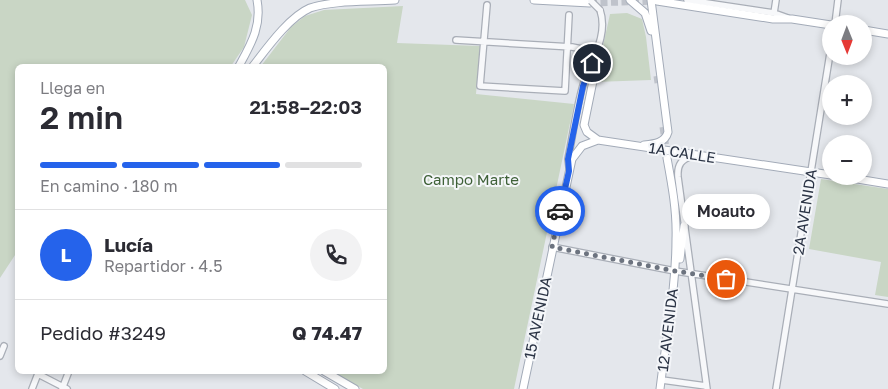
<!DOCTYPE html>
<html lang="es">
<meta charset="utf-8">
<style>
body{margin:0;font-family:"Golos Text",sans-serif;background:#f2f2f3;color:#2b2b33;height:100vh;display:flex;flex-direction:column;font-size:19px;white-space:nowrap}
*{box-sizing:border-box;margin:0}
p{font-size:16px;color:#7c7c81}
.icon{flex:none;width:28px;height:28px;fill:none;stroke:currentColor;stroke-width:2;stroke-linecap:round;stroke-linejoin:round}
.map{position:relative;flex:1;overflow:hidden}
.details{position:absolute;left:15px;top:64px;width:372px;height:310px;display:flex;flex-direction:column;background:#fff;border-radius:8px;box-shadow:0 2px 8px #0003}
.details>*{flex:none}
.needle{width:32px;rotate:179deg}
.tools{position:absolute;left:822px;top:15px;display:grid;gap:10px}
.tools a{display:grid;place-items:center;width:50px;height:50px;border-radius:50%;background:#fff;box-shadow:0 2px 8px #0003;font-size:25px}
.pin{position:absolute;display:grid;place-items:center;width:42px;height:42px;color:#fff;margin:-21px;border:2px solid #fff;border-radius:50%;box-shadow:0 1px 5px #0007}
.courier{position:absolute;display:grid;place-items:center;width:50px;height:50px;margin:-25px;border:4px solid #2563eb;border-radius:50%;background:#fff;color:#222;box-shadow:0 1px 6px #0007}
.bubble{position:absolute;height:35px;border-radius:18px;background:#fff;box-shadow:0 2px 8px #0003;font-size:16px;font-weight:600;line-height:35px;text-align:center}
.summary em{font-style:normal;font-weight:600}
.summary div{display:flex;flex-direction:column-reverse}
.summary{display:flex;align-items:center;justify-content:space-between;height:85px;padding:0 25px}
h1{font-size:32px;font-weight:600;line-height:38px}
.bar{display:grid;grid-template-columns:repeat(4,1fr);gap:8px 5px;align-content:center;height:60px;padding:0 25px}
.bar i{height:6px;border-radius:4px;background:#e1e1e2}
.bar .on{background:#2563eb}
.bar p{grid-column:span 4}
.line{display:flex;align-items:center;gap:12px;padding:0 25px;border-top:1px solid #e1e1e2}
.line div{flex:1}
.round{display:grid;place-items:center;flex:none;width:52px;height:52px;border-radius:26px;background:#f2f2f3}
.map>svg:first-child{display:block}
.green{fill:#c9d6c5}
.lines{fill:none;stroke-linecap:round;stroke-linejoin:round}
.major-tunnel{stroke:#bfc3cb;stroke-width:7;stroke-dasharray:7 3.5;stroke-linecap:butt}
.minor-casing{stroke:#a9aeb7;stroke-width:8}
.major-casing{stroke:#a3abb8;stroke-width:9}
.minor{stroke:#f7f8fa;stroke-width:5.5}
.major{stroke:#fff;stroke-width:7}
.minor-bridge-casing{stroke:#a9aeb7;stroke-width:8;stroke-linecap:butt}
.minor-bridge{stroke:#f7f8fa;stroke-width:5.5}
.done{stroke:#6c737f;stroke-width:5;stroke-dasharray:0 9}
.route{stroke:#2563eb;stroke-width:6}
.labels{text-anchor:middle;stroke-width:4;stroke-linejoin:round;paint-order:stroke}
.street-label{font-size:15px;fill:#2b3445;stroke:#f4f6f9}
.park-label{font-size:15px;fill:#3f6138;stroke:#f4f6f9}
</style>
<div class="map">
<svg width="888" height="389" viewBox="0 0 888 389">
<rect width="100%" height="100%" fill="#e4e7ec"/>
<!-- green -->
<path class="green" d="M0 0H245L252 15 244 47 231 66H18L17 252 0 278Z
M403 6 397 43 480 46 476 94 574 104 514 389H363L331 371H385V66H261L291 27 305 16 324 10Z
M627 13 642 19 646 37 651 80 595 82 610 14Z
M821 179 888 189V297L875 295 881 262 809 249Z"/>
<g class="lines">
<!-- major-tunnel -->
<path class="major-tunnel" d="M590 3 656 1
M657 76 658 83
M663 127 667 155"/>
<!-- minor casing -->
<g class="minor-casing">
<path id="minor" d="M687 0 774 13 788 18
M487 5 480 86 565 91 569 15
M774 13 776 0
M835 24 838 0
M456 40 572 47 597 52
M693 156C681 159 677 165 678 177L707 389
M569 167 568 159C573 135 576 109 583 85 590 62 609 36 600 10
M552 247 675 271 888 304
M0 356 4 346
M38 374 67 389
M662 380 706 386
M32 389 39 371
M62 389 69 371
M776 389 831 47"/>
</g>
<!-- major casing -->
<g class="major-casing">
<path id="major" d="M534 0 590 3
M630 0 645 13 651 31
M657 1 773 19H792L831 25
M864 30 888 34
M239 66C251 44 262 26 257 0
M253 66C267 48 289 17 310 8 334 0 369 2 395 0
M594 76 584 125 587 132 598 140
M644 145C654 144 665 143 668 132L651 0
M839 176 888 184
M680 259 684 226
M305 371 335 389
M324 371 355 389
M523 389 572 159 582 146 598 140 831 175
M660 389C666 339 676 289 676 239 677 212 672 185 667 158"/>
</g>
<!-- minor -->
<use href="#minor" class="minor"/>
<!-- major -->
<use href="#major" class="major"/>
<!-- minor-bridge casing -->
<g class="minor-bridge-casing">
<path id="minor-bridge" d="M591 1 600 10"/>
</g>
<!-- minor-bridge -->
<use href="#minor-bridge" class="minor-bridge"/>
</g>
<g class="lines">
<!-- done -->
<path class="done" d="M560 211 552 247 675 271 726 279"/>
<!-- route -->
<path class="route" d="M560 211 569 171 568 159 583 86 592 63"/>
</g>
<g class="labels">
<!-- street labels -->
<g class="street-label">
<text transform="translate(682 153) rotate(9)" y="5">1A CALLE</text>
<text transform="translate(805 212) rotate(-81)" y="5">2A AVENIDA</text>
<text transform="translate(538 318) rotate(-78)" y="5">15 AVENIDA</text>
<text transform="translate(668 330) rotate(-83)" y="5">12 AVENIDA</text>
</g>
<!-- park labels -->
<g class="park-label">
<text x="471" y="185">Campo Marte</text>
</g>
</g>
</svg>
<div class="tools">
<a><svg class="needle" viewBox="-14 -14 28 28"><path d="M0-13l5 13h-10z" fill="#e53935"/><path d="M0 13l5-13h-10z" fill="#7c7c81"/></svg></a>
<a>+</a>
<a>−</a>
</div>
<div class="pin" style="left:726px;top:279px;background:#ea580c"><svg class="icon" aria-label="bag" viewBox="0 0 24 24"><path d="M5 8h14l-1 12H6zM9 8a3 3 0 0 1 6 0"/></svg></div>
<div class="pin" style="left:592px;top:63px;background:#1f2937"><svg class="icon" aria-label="home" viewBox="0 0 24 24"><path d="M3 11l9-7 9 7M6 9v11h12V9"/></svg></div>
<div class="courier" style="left:560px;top:211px"><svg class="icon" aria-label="car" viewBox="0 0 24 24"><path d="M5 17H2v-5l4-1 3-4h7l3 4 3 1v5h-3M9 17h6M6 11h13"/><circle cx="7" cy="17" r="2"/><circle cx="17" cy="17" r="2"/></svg></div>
<div class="bubble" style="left:682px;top:194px;width:88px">Moauto</div>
<section class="details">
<div class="summary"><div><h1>2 min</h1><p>Llega en</p></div><em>21:58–22:03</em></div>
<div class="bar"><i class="on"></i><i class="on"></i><i class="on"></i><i></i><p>En camino · 180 m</p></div>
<div class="line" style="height:90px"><b class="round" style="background:#2563eb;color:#fff">L</b><div><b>Lucía</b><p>Repartidor · 4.5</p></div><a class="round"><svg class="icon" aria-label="phone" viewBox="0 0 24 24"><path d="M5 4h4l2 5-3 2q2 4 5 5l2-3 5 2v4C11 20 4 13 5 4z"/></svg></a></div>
<div class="line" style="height:65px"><div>Pedido #3249</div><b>Q 74.47</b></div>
</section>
</div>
